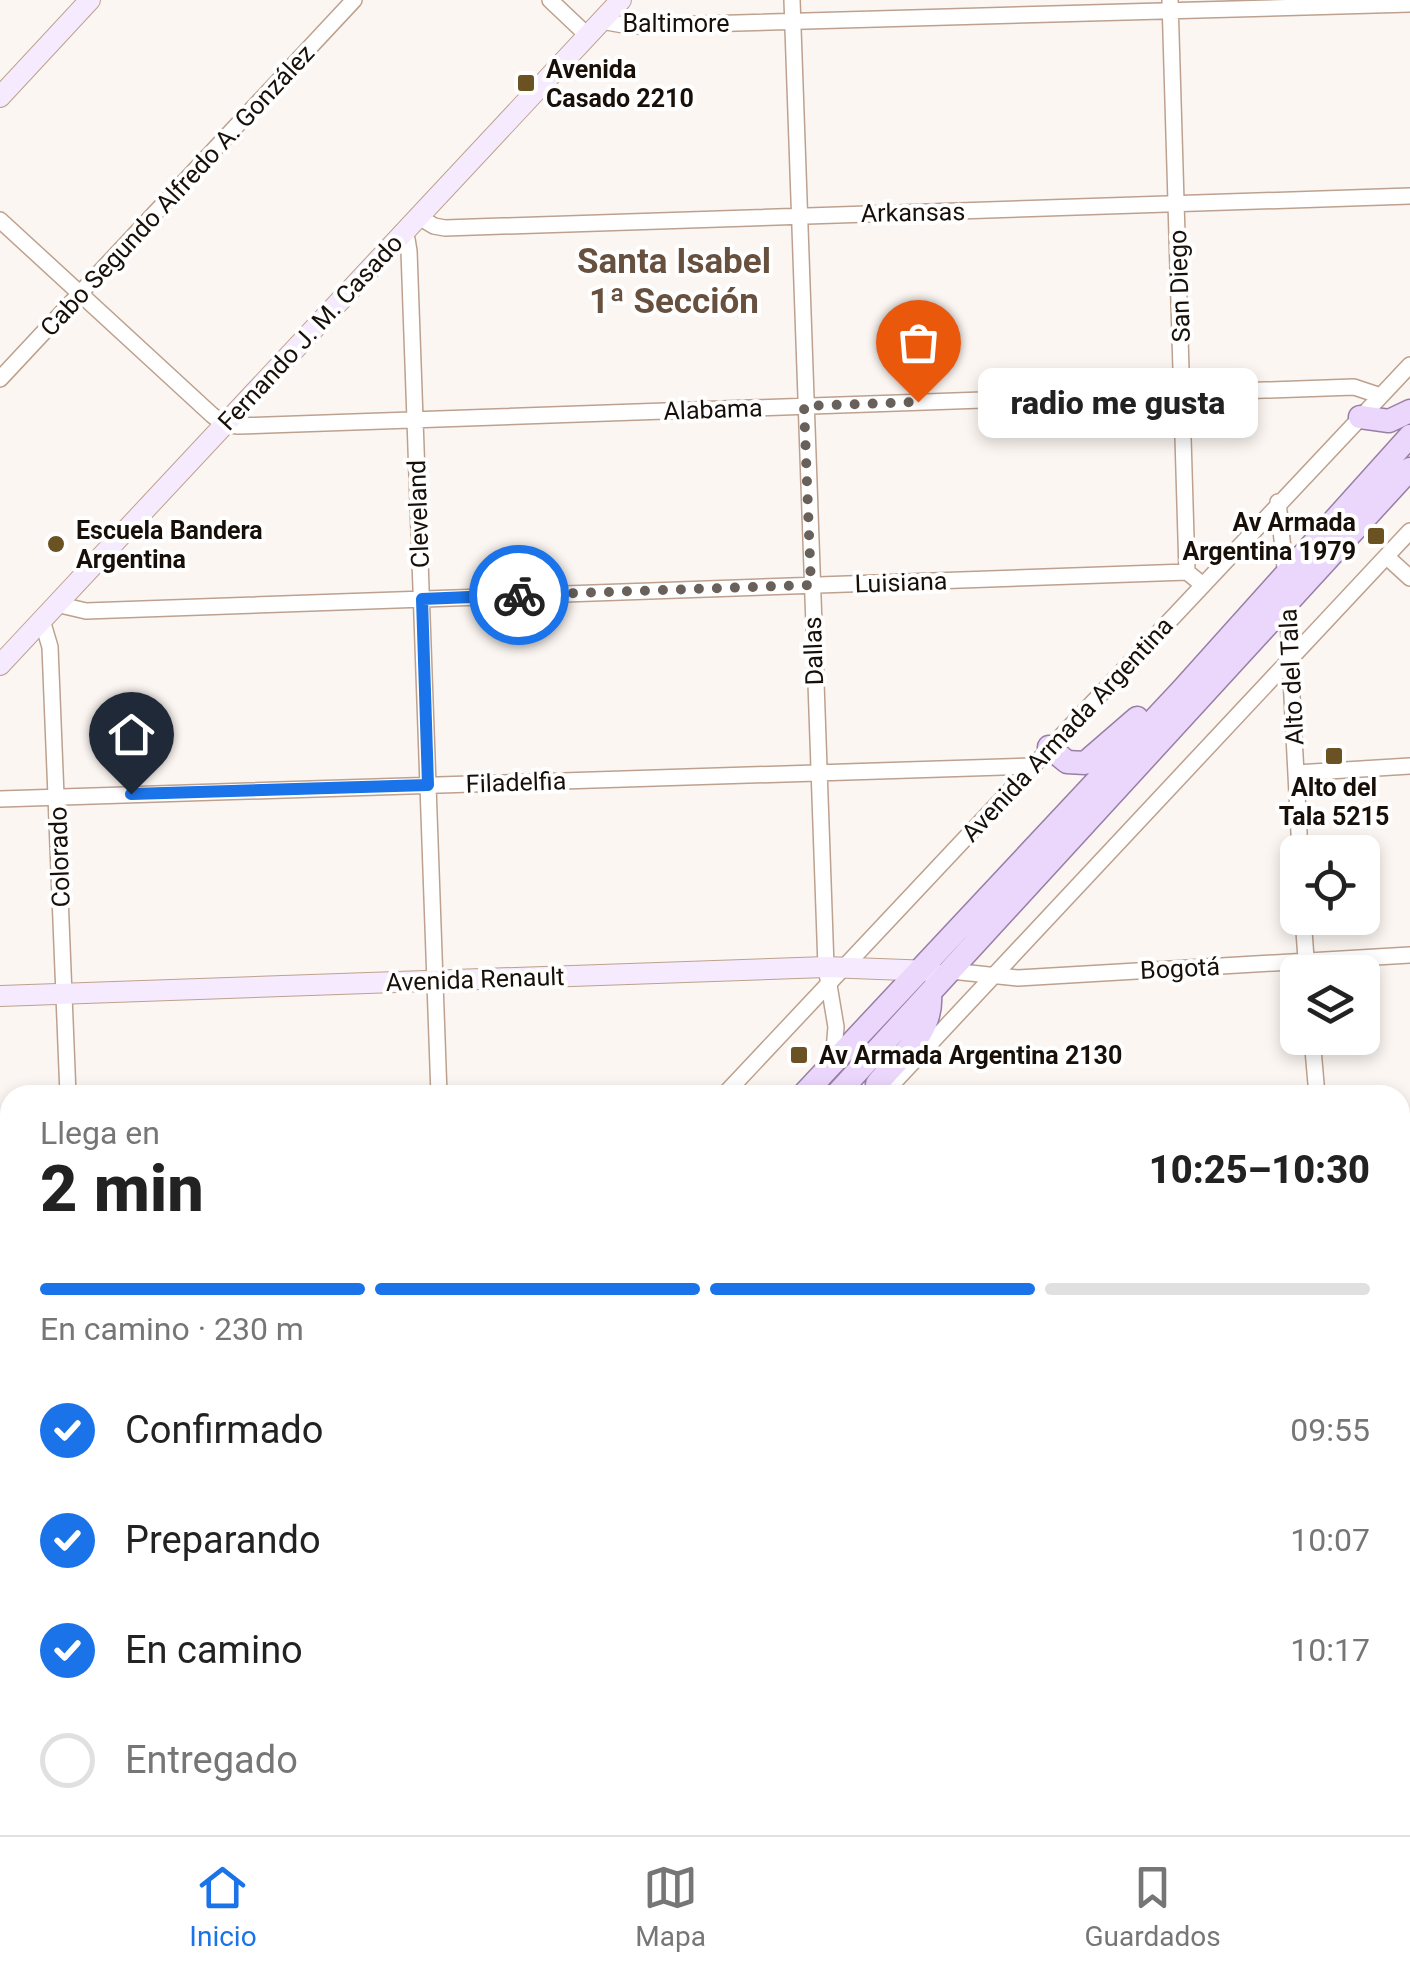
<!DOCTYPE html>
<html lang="es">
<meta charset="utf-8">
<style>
body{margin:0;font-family:Roboto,sans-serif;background:#f2f2f2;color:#222;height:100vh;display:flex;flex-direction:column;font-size:38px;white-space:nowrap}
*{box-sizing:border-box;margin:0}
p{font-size:32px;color:#767676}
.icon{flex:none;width:55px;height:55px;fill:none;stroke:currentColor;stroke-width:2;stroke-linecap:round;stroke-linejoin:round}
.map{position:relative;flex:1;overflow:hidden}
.drawer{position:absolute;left:0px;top:1085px;width:1410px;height:750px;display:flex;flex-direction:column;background:#fff;border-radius:30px 30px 0 0;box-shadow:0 5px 15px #0003}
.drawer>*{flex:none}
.controls{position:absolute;left:1280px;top:835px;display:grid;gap:20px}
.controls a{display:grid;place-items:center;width:100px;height:100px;border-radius:15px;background:#fff;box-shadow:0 5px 15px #0003;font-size:50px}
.pin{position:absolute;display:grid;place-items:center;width:85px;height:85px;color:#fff;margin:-102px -42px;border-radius:50% 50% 50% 0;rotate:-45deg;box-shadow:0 0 10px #0007}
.pin .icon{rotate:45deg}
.courier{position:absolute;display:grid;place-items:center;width:100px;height:100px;margin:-50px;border:8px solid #1a73e8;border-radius:50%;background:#fff;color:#222;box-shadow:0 2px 12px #0007}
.bubble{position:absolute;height:70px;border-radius:15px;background:#fff;box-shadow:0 5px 15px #0003;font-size:32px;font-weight:800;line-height:70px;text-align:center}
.headline em{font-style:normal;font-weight:800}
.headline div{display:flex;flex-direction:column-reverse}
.headline{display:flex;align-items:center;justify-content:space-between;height:170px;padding:0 40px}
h1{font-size:65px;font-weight:800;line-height:75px}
.bar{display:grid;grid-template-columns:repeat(4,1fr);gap:15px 10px;align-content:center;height:120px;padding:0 40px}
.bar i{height:12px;border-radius:8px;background:#e0e0e0}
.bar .current{background:#1a73e8}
.bar p{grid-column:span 4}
ol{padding:0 40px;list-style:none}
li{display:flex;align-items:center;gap:30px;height:110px}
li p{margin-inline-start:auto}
li .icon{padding:10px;border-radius:50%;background:#1a73e8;color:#fff;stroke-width:4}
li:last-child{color:#767676}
li i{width:55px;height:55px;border:5px solid #e0e0e0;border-radius:50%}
.tab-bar{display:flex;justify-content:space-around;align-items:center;height:140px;border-top:2px solid #e0e0e0;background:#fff;font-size:28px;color:#767676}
.tab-bar a{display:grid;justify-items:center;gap:5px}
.tab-bar .current{color:#1a73e8}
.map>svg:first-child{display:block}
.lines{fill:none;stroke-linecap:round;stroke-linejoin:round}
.street-casing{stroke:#bda18e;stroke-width:18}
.secondary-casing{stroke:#bda18e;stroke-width:22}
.primary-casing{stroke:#997ea5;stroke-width:25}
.street{stroke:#fff;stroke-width:15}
.secondary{stroke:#f5eafe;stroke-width:20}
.primary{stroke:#ebd6fc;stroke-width:22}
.done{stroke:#68605a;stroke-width:10;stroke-dasharray:0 18}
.route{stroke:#1a73e8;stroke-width:12}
.poi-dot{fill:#6b5223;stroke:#fff;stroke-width:4}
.labels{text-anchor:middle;stroke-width:8;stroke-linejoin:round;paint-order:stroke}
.street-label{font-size:25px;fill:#180f08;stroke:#fff}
.poi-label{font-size:25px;font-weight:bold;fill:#180f08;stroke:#fff;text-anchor:start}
.district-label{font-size:35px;font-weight:bold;fill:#68503f;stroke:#fff}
</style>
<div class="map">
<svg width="1410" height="1835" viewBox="0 0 1410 1835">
<rect width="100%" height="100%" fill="#fcf6f2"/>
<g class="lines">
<!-- street casing -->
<g class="street-casing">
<path id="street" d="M550 0 588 36
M792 0 826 967 836 1027 833 1062
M1170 0 1187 572
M601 21 629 26 1410 4
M419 217 434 226 445 228 1410 196
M0 220 212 415 224 424 238 426 1354 387 1381 396
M402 235 407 239 409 251 439 1095
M0 379 354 0
M1278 502 1286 577
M1387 557 1410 578
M1287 600 1300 852
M56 604 86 611 1187 572 1203 585
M42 620 50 647 68 1095
M1296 773 1410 766
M0 799 1032 766
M1303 918 1307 972
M951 971 1018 978 1410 955
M1312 1038 1317 1095
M724 1095 1410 365
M882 1095 1410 531
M1400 1134 1410 1133
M0 1183H10
M1400 1339 1410 1338
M0 1365 10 1364
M1400 1511 1410 1510
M0 1547H10
M1400 1685H1410
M522 1825 523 1835
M857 1825V1835
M1356 1825V1835
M0 1830 5 1835
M39 1835 48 1825
M196 1835 206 1825
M1211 1835 1220 1825"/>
</g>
<!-- secondary casing -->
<g class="secondary-casing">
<path id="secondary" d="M0 97 90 0
M0 665 621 0
M0 996 826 967 932 971"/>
</g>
<!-- primary casing -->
<g class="primary-casing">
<path id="primary" d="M1360 417 1389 421 1410 411
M1049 747 1067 762 1085 763 1137 718
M803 1095 1182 690 1410 436
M836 1095 1410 469
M879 1095 877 1084C899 1056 933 1034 930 995
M115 1835 125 1825
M149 1835 159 1825"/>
</g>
<!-- street -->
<use href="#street" class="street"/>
<!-- secondary -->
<use href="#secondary" class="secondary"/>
<!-- primary -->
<use href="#primary" class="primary"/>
</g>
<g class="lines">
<!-- done -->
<path class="done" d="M519 595 811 585 804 406 918 402"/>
<!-- route -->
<path class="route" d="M131 794 428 785 422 599 519 595"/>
</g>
<!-- markers -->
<g class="poi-dot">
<rect x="516" y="73" width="20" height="20" rx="5"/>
<rect x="1366" y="526" width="20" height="20" rx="5"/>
<circle cx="56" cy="544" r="10"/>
<rect x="1324" y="746" width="20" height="20" rx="5"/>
<rect x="789" y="1045" width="20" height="20" rx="5"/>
</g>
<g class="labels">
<!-- street labels -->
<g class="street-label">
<text x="676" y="32">Baltimore</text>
<text transform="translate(177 190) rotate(-47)" y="9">Cabo Segundo Alfredo A. González</text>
<text transform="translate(913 212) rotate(-1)" y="9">Arkansas</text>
<text transform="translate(1179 286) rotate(-92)" y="9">San Diego</text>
<text transform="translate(310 332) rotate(-47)" y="9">Fernando J. M. Casado</text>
<text transform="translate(713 409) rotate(-2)" y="9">Alabama</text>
<text transform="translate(418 514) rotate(-92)" y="9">Cleveland</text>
<text transform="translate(901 582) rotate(-2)" y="9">Luisiana</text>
<text transform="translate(813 651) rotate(-92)" y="9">Dallas</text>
<text transform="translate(1291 677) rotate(-93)" y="9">Alto del Tala</text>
<text transform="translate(1067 729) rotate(-47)" y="9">Avenida Armada Argentina</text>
<text transform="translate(516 782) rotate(-2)" y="9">Filadelfia</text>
<text transform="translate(59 857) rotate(-92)" y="9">Colorado</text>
<text transform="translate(1180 968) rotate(-3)" y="9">Bogotá</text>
<text transform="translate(475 979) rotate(-2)" y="9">Avenida Renault</text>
</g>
<!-- poi labels -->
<g class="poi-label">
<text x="546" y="78">Avenida<tspan x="546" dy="29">Casado 2210</tspan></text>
<text x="1356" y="531" text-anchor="end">Av Armada<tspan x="1356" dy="29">Argentina 1979</tspan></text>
<text x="76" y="539">Escuela Bandera<tspan x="76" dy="29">Argentina</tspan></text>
<text x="1334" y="796" text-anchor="middle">Alto del<tspan x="1334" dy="29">Tala 5215</tspan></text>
<text x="819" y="1064">Av Armada Argentina 2130</text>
</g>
<!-- district labels -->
<g class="district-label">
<text x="674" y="273">Santa Isabel<tspan x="674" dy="40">1ª Sección</tspan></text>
</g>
</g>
</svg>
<div class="controls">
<a><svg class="icon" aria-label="locate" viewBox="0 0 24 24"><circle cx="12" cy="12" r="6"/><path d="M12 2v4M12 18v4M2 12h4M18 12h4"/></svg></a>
<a><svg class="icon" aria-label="layers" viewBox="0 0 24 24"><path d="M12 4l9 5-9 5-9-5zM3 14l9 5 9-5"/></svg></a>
</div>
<div class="pin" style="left:918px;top:402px;background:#ea580c"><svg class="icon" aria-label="bag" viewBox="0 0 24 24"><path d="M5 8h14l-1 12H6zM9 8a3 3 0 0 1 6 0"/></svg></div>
<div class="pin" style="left:131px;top:794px;background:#1f2937"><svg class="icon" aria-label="home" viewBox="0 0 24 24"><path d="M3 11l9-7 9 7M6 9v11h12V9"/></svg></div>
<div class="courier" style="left:519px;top:595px"><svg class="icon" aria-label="bike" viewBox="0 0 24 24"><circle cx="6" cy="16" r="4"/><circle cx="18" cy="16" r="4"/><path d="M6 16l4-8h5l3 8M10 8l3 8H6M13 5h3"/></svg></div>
<div class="bubble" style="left:978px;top:368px;width:280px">radio me gusta</div>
<section class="drawer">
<div class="headline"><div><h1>2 min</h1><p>Llega en</p></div><em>10:25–10:30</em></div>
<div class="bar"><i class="current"></i><i class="current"></i><i class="current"></i><i></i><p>En camino · 230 m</p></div>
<ol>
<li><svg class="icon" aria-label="check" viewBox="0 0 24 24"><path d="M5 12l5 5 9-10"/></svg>Confirmado<p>09:55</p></li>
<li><svg class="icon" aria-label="check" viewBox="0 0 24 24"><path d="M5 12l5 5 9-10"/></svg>Preparando<p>10:07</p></li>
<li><svg class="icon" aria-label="check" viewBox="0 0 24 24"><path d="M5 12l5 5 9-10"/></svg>En camino<p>10:17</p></li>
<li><i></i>Entregado</li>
</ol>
</section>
</div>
<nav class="tab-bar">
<a class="current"><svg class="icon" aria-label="home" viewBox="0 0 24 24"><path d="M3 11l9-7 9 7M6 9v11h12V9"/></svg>Inicio</a>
<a><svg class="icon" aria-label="map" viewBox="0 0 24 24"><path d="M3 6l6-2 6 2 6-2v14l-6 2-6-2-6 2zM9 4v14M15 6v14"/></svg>Mapa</a>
<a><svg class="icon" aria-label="saved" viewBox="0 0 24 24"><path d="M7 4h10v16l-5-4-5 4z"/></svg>Guardados</a>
</nav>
